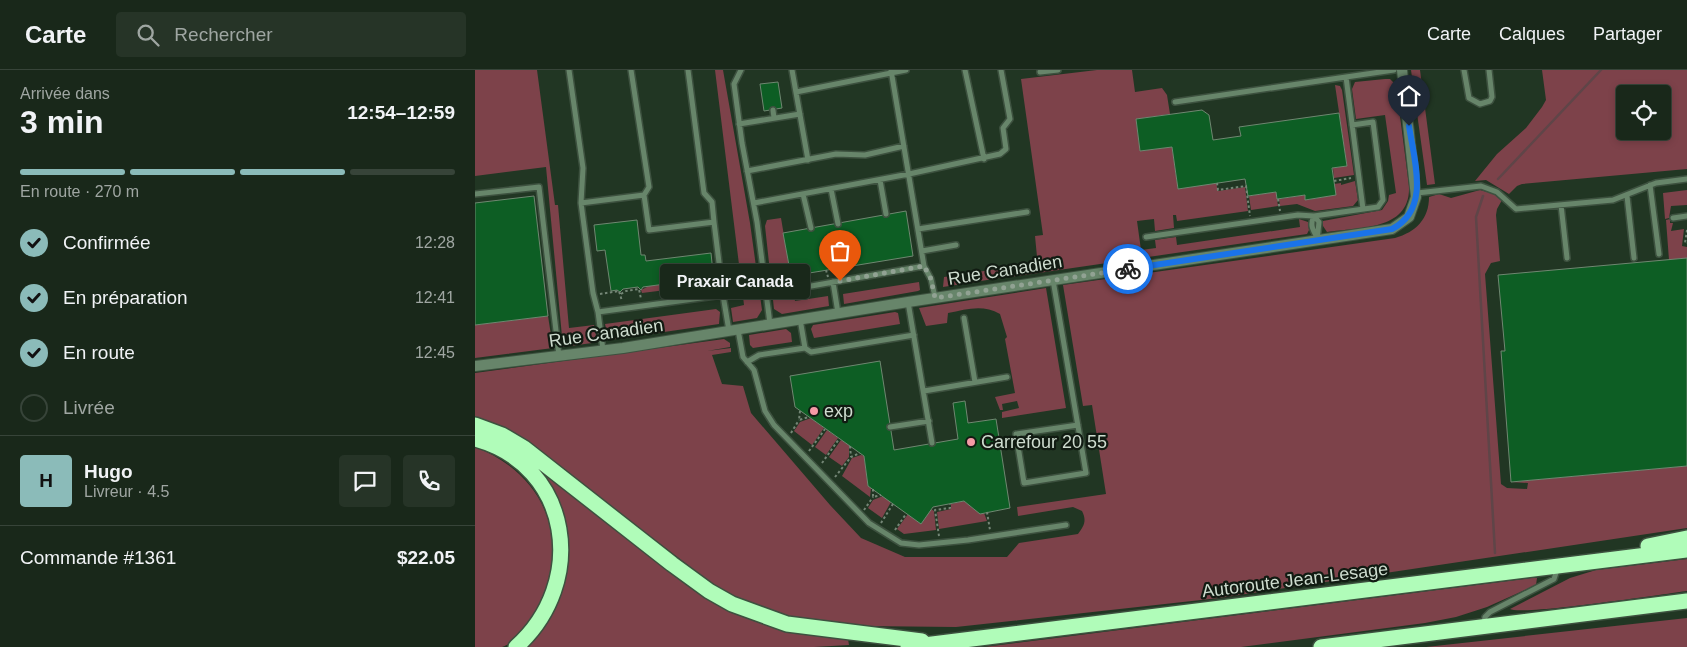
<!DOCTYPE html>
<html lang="fr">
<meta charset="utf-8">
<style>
body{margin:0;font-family:Arial,sans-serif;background:#263427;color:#f1f3f6;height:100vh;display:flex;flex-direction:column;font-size:19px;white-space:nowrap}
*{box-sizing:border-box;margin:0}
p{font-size:16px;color:#9fa6a2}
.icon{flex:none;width:28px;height:28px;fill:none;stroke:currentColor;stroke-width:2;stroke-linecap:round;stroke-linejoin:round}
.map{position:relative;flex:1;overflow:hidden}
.drawer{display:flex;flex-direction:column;background:#19281a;width:475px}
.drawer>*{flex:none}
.controls{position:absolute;left:1141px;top:15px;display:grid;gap:10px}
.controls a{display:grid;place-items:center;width:55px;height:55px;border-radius:5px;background:#19281a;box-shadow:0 2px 8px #0003,0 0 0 1px #374439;font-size:25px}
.pin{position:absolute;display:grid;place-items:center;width:42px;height:42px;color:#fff;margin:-51px -21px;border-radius:50% 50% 50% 0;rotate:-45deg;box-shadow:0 0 5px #0007}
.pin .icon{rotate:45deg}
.courier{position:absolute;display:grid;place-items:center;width:50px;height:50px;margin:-25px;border:4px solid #1a73e8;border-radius:50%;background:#fff;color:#222;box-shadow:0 1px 6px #0007}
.bubble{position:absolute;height:35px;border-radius:5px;background:#19281a;box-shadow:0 2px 8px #0003,0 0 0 1px #374439;font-size:16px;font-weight:700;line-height:35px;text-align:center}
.head em{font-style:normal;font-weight:700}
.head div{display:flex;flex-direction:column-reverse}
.head{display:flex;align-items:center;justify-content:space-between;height:85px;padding:0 20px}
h1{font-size:32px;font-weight:700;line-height:38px}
.bar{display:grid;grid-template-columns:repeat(4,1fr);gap:8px 5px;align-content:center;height:60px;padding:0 20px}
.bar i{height:6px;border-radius:4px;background:#374439}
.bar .active{background:#8bbbb9}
.bar p{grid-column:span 4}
.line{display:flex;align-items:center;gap:12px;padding:0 20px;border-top:1px solid #374439}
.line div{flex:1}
.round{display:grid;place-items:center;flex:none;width:52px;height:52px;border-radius:5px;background:#263427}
ol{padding:0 20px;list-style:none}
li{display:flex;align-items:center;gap:15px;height:55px}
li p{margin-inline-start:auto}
li .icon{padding:5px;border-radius:50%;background:#8bbbb9;color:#111;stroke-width:4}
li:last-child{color:#9fa6a2}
li i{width:28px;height:28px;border:2px solid #374439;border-radius:50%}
header{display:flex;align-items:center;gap:30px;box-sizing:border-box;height:70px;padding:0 25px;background:#19281a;border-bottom:1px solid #374439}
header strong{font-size:24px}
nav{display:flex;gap:28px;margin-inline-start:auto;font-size:18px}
.search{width:350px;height:45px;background:#263427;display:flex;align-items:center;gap:12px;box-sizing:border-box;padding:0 18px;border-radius:5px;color:#9fa6a2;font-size:19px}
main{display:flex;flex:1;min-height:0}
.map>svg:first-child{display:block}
.green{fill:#7d424a;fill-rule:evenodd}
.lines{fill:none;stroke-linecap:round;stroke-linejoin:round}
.stream{stroke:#5f4548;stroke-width:2.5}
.building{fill:#0d5e24;stroke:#6f8771}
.service-casing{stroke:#3d513f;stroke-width:8}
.tertiary-casing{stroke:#3d513f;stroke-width:12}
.motorway-casing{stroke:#3d513f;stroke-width:18}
.path{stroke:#748676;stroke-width:2;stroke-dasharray:2.5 2.5;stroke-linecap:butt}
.service{stroke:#67856a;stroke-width:5}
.tertiary{stroke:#67856a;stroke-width:10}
.motorway{stroke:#b0fcb9;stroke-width:15}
.done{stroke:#91a293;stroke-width:5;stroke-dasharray:0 9}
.route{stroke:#1a73e8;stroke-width:6}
.poi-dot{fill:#f49aa5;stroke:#111b12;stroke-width:2}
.labels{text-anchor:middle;stroke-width:4.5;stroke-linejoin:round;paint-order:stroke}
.street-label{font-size:18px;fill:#cedccf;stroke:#111b12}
.poi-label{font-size:18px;fill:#cedccf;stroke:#111b12;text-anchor:start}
</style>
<header>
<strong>Carte</strong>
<div class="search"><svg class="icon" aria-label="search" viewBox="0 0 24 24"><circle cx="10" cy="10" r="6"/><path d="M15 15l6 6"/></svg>Rechercher</div>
<nav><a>Carte</a><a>Calques</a><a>Partager</a></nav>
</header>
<main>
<section class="drawer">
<div class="head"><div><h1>3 min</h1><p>Arrivée dans</p></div><em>12:54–12:59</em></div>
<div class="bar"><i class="active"></i><i class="active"></i><i class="active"></i><i></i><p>En route · 270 m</p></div>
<ol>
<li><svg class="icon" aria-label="check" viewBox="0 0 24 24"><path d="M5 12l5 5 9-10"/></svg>Confirmée<p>12:28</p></li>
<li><svg class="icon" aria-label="check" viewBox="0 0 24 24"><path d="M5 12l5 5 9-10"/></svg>En préparation<p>12:41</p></li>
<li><svg class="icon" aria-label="check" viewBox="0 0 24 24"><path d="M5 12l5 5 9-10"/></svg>En route<p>12:45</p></li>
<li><i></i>Livrée</li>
</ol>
<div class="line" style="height:90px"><b class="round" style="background:#8bbbb9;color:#111">H</b><div><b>Hugo</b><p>Livreur · 4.5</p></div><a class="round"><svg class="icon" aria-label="chat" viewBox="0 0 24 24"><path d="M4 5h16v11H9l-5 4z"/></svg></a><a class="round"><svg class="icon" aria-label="phone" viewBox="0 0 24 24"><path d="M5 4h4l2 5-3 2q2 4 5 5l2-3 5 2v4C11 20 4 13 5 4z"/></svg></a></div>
<div class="line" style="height:65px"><div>Commande #1361</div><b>$22.05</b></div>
</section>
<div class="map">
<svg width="1212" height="577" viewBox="0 0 1212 577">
<rect width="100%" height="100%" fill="#213623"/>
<!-- green -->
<path class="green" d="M0 0H62L80 135H83L94 258 119 255 121 265 117 273 88 277 71 97 0 106Z
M240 0H248L275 153 287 240 282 248 258 252 256 238 269 235Z
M622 0H657L660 22 687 18 692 25 695 44 661 49 665 81 697 77 703 119 741 113 743 121 770 117 773 141 702 151 701 145H698L699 158 680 161 679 149 662 151 666 180 681 178 680 170 701 167 702 175 825 157 824 149 833 152 834 160 832 164 535 207 563 197 560 166 568 165 546 9Z
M936 0H945L960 114 952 115Z
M1067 0H1212V99L1047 114 1042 116 1034 124 1011 110 1000 111 1022 84 1051 58 1067 37 1071 30ZM1150 24H1188V61H1150Z
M910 9H915L921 15 934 116C936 161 884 157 852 162L848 156V151L907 140 913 131 914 125 921 123 910 45 881 49 877 19 880 12Z
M860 15 865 16 867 20 879 105 859 108 858 98 872 96Z
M880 111 883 130 878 136 840 141 822 134 805 136 804 129 830 125 831 130 860 125 859 114 866 113V115Z
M1005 120 1020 124 1027 130 1022 139 1021 145 1025 191 1016 193 1010 204 1026 414 1032 418 1052 419 1053 413 1036 412 1212 396V458L744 528 481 557 387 556 319 549 291 541 260 528 235 512 47 368 27 357 0 348V303L249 269 255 273V277L232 281 256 278V282L237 285 247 314 268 316 276 343 355 435 386 468 430 487H532L544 473 603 464C609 456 612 451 607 441L598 437 543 446 542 437 631 424 617 335 608 336 588 215 920 168C941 162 954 149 954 127L964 124 976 128Z
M1212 120V135L1196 136 1194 148 1190 149 1188 123Z
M801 122 803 136 776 140 774 126Z
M306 148 320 231 353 226 354 236 307 244 299 239 290 156 292 150Z
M1195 149V153H1198L1196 161 1209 159 1207 176 1212 177V188L1194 190 1191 150Z
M529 198 531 207 468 217 469 207Z
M231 204V215L167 223 166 220 174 216 226 209V205Z
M444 212 445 220 443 221 369 234 368 224Z
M571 218 591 338 527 348V342L544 338 542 331 527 334 528 340H525L520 327 540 323 530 269 532 267 525 244C508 234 492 239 473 243L472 253 451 256 444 238Z
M241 239 245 242 244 254 134 270 130 254Z
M420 242 423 243 425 254 339 268 336 259 338 255Z
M73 246 78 278 0 288V255Z
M311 259 316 263 317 272 278 278 275 275 274 265Z
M336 348 349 358 337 375 319 361 325 352Z
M352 360 363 368 351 385 340 377Z
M22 367 265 544 301 558 373 569 374 575 339 577H51C64 563 76 548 84 530 97 498 97 449 76 420 63 402 38 383 22 367Z
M366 370 374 375V387L367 396 354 387Z
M0 377C55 398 88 447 75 506 71 522 67 535 57 548 49 558 40 573 27 577 20 577 8 577 0 577Z
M386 385 389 386 393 416 396 418 395 427 367 406 377 388Z
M408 426 416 432 407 448 393 438 398 430Z
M489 431 505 443H509L512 451 464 459 462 442 476 439V434Z
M456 439 459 441 461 460 429 464 422 459 433 444 446 454Z
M1212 489V521C1189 524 1045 546 1035 539L1095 508 1121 500Z
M1056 508H1062L1061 515 1012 537 981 547 950 553 766 577H509Z
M1212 548V577H951Z"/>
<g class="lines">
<!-- stream -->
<path class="stream" d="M1023 109 1126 0
M1008 126 1001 147 1020 483"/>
</g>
<!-- building -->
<path class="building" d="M303 12 307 38 289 41 285 14Z
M727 40 734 45 738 70 766 66 764 57 864 43 872 96 857 98 861 125 830 130V125L802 129 801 122 773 126 770 109 703 119 697 77 665 81 661 49Z
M59 126 73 246 0 255V133Z
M431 141 438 186 316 206 308 163Z
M162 150 166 185H170L171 191 236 183 238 203 226 205 227 209 168 217 166 220 163 217 148 219 145 222 142 220 136 221 130 180 122 181 119 155Z
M1212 188V396L1036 412 1026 281H1030L1023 205Z
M405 291 419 380 483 369 478 333 490 331 493 353 521 349 535 438 505 444 489 431 458 437 446 454 393 416 389 386 320 337 315 306Z"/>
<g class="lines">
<!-- service casing -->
<g class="service-casing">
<path id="service" d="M94 0 108 98 106 133 118 223 123 242
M156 0 174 117 169 125
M213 0 229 123 237 132 239 152
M266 0 259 14 267 73 282 152 295 254
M317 0 333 90
M416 0 449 196 456 209 460 227
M490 0 509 89
M989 0 994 28 1005 34 1015 31 1017 27 1014 0
M565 2 583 0
M321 22 431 0
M700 32 871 7
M298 40 299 48
M264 54 325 44
M272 101 361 84 390 85 429 76
M405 110 411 144
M1175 115 1184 184
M356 119 363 154
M942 123 1006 116 1022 122 1041 139 1138 130 1181 113 1212 109
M0 124 64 117 84 286
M328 124 336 158
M1152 126 1159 188
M106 133 169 125 174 160 239 152 248 225
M279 133 434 104 525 84 531 79 528 58 535 49 526 0
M1086 135 1092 188
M888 139 871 7 919 0
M1198 148 1212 146
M443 159 552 142
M671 167 823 145 839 146 903 137 908 130 898 52 877 55
M842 167C837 159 835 154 839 146L844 152 842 171
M447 181 481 175
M578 210 611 403 549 413 541 364 603 355
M358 212 363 243
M325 218 449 196
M433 232 457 373
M489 248 500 312
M263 260 268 287 279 300 290 341 299 355 394 453 426 473 444 475 493 470 591 455
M330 278 336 282 439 265
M128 280 123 242 248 225 254 261
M272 292 284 285 330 278 325 249
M449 321 532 307
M415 357 454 351
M1009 553 1010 547 1015 542 1079 509 1083 497"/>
</g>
<!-- tertiary casing -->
<g class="tertiary-casing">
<path id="tertiary" d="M0 296 148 278 433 232 917 159 934 147 941 127 927 0"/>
</g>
<!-- motorway casing -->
<g class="motorway-casing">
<path id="motorway" d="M0 355 27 365 49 378 197 494 234 521 257 534 312 554 447 571
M0 369C97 395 113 513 41 577
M1173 476 1212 468
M433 577 1212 480
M846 577 1212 531"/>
</g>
<!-- path -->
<path class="path" d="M859 111 876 108
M742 113 743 120 771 116 775 146
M803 129 805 141
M1212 160 1210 173H1212
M351 200 353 207
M125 224 144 221 147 231
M146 224 151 221 164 219 166 229
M325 341 324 350 334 347
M316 363 324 350
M375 376 376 387
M334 381 350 359
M347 393 364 369
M360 407 376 387 385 383
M398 419V427L406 425
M389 440 398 427
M512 442 515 460
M406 453 418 434
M420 460 431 444
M464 466 460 440 475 438V434"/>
<!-- service -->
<use href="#service" class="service"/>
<!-- tertiary -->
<use href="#tertiary" class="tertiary"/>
<!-- motorway -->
<use href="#motorway" class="motorway"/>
</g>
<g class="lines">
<!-- done -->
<path class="done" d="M365 211 449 196 456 209 460 228 653 199"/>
<!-- route -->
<path class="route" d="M653 199 917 159C956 139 939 90 934 56"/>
</g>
<!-- markers -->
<g class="poi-dot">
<circle cx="339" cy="341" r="5"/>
<circle cx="496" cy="372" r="5"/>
</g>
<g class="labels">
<!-- street labels -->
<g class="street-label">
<text transform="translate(530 200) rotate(-9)" y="6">Rue Canadien</text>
<text transform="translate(131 263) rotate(-8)" y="6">Rue Canadien</text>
<text transform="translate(820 510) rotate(-7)" y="6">Autoroute Jean-Lesage</text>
</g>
<!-- poi labels -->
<g class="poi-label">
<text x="349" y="347">exp</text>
<text x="506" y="378">Carrefour 20 55</text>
</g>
</g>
</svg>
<div class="controls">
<a><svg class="icon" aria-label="locate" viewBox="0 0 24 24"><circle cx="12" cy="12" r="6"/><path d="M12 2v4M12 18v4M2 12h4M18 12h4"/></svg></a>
</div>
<div class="pin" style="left:365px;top:211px;background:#ea580c"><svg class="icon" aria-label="bag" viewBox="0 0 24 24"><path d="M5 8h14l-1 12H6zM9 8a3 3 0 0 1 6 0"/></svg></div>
<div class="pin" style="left:934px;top:56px;background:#1f2937"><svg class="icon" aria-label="home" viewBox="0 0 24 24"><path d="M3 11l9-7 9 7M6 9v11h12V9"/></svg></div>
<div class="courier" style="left:653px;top:199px"><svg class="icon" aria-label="bike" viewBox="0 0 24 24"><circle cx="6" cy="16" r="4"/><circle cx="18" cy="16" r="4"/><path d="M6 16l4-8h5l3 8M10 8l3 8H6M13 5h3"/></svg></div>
<div class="bubble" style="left:185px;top:194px;width:150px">Praxair Canada</div>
</div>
</main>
